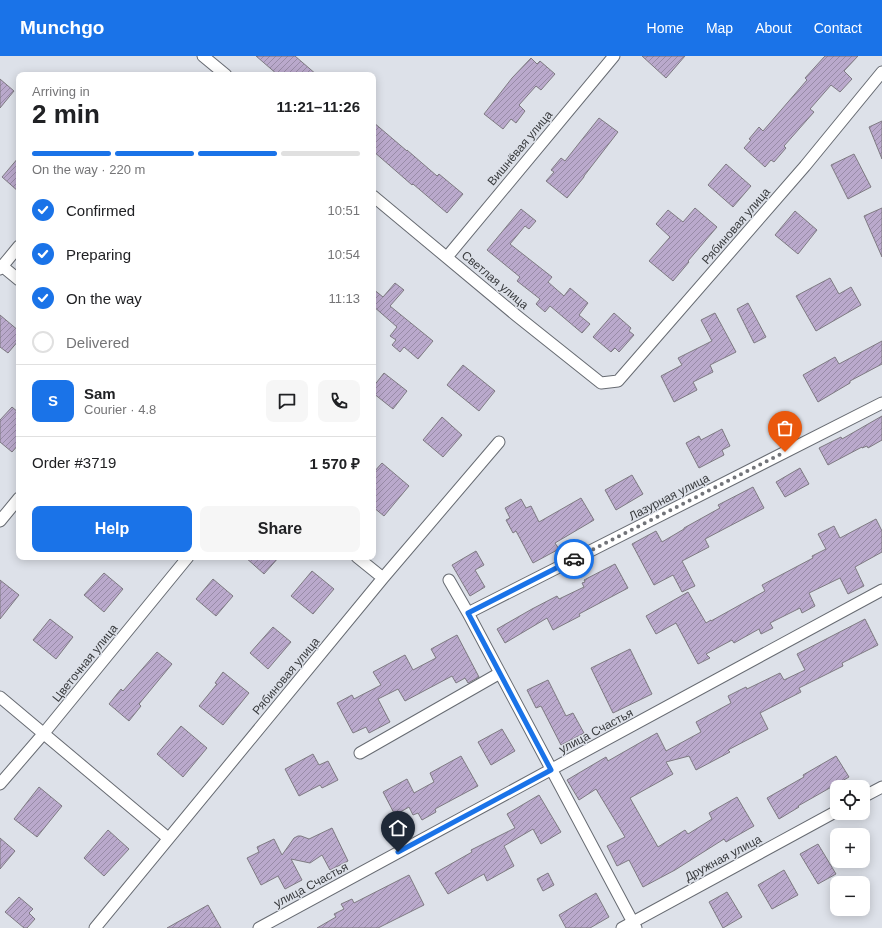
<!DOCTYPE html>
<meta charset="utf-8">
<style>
body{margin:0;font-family:Arial,sans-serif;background:#f6f6f6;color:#202124;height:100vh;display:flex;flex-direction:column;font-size:15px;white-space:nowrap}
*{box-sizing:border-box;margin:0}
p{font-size:13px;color:#757577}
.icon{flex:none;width:22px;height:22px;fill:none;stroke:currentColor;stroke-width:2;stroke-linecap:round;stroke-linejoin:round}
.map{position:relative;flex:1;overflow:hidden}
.sheet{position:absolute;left:16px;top:16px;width:360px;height:488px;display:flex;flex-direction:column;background:#fff;border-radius:8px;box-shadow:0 2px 10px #0003}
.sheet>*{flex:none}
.tools{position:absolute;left:830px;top:724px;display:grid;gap:8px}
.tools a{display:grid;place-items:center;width:40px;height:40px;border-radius:8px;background:#fff;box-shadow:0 2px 10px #0003;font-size:20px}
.pin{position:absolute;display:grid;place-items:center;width:34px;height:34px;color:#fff;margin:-41px -17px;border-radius:50% 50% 50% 0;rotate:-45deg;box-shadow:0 0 4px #0007}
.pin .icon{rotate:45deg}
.courier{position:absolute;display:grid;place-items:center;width:40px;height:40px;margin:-20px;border:3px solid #1a73e8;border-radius:50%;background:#fff;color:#222;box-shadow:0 1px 5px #0007}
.summary em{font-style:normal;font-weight:800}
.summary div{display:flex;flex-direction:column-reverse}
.summary{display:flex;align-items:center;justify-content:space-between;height:68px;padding:0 16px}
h1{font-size:26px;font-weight:800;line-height:30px}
.bar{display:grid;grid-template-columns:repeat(4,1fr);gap:6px 4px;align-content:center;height:48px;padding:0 16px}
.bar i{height:5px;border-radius:3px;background:#e0e0e0}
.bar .active{background:#1a73e8}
.bar p{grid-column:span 4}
.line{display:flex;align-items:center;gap:10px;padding:0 16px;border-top:1px solid #e0e0e0}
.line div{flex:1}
.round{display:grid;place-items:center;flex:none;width:42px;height:42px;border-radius:8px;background:#f6f6f6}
ol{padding:0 16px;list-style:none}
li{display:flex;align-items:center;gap:12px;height:44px}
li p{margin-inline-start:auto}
li .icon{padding:4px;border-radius:50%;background:#1a73e8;color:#fff;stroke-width:4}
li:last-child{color:#757577}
li i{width:22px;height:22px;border:2px solid #e0e0e0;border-radius:50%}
.action{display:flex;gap:8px;margin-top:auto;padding:8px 16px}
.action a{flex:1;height:46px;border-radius:8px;background:#1a73e8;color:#fff;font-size:16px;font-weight:800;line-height:46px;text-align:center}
.action a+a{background:#f6f6f6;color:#202124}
header{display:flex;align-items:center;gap:24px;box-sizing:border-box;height:56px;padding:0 20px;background:#1a73e8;color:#fff}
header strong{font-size:19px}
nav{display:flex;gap:22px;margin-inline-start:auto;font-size:14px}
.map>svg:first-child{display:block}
.building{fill:url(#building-hatch);stroke:#7e7a82}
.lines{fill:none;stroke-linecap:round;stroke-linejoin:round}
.street-casing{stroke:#676b72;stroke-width:13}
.street{stroke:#fff;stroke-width:11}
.done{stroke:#727479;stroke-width:4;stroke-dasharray:0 7.2}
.route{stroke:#1a73e8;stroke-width:5}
.labels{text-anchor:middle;stroke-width:3;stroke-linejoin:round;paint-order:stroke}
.street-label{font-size:12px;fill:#383a3d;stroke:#dde1e9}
</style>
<header>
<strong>Munchgo</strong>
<nav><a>Home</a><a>Map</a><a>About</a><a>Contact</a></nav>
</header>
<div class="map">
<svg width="882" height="872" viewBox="0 0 882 872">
<defs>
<pattern id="building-hatch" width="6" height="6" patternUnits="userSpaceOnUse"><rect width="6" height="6" fill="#baa9cc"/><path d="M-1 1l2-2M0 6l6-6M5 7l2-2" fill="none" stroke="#988ba7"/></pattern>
</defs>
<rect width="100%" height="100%" fill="#dde1e9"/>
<!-- building -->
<path class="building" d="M256 0H295L317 19H278Z
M642 0H685L666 22Z
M825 0H858L844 15 852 23 840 36 831 29 810 53 814 56 784 90 786 92 774 106 771 104 765 111 744 92 751 84 749 83 759 71 763 75 807 24 805 22Z
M531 2 537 8 540 5 555 18 541 34 536 30 519 49 525 55 516 67 511 63 503 73 484 58 512 22Z
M0 23 14 35 0 52Z
M599 62 618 76 584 120V121L567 142 546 125 554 116 551 114 561 102 565 105Z
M882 65V103L869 71Z
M373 66 407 95V94L437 120 439 118 463 138 447 157 413 128 412 129 373 95Z
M854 98 871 131 848 143 831 109Z
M19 101V136L2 121Z
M726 108 751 130 733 151 708 129Z
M695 152 717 171 688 205 689 206 673 225 649 205 670 181 656 168 668 154 683 166Z
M882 152V201L864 160Z
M521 153 536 165 529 173 525 170 510 188 552 221 548 226 564 240 570 232 588 247 579 259 590 268 582 277 550 250 545 256 536 248 540 243 517 225 520 221 487 194Z
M795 155 817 174 798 198 775 179Z
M830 222 839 238 851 231 861 249 816 275 796 240Z
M395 227 404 234 390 250 433 285 418 303 404 291 400 296 392 289 396 284 390 280 397 271 373 250V233L383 241Z
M748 247 766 281 754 287 737 253Z
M614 257 631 272 629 275 634 279 619 296 615 292 611 296 593 281Z
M715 257 736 296 710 309 713 316 693 326 697 334 674 346 661 320 682 309 678 302 712 285 701 264Z
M0 259 19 275V284L8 297 0 291Z
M882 285V308L850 325V327L818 346 803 319 835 301 839 308Z
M463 309 495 335 479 355 447 329Z
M384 317 407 335 393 353 373 337V331Z
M12 351 19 357V388L12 396 0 386V364Z
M882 360V384L868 392 867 390 862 392V391L828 409 819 392 841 381 842 383Z
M442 361 462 379 443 401 423 384Z
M722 373 730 390 722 394 724 399 699 412 686 387 699 380 701 384Z
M382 407 409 430 384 460 373 451V417Z
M800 412 809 428 785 441 776 426Z
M632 419 643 438 616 454 605 434Z
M753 431 764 452 705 483 709 491 682 505 695 530 682 536 673 519 654 529 632 488 656 475 662 486 684 473V472L720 452 718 449Z
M581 442 594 464 555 487 559 493 533 507 516 475 513 477 506 464 510 462 505 452 521 443 526 452 531 450 539 466Z
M876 463 882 475V496L855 511 864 530 848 538 840 522 809 537 815 550 802 557 800 552 770 567 773 572 761 578 759 573 734 587 732 584 706 598 710 602 698 608 676 567 656 578 646 560 688 536 706 567 711 564V565L765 535 762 529 813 502 812 500 826 493 818 478 834 470 840 482Z
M476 495 484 509 475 514 485 531 470 540 452 509Z
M245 501H279L264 518Z
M615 508 628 532 579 558 580 560 553 574 547 562 505 587 497 573 532 553 557 540 559 543 584 531 582 527 585 526 584 524Z
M312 515 334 533 313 558 291 540Z
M104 517 123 533 104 556 84 539Z
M213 523 233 540 216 560 196 543Z
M0 524 19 539 0 563Z
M50 563 73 581 56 603 33 584Z
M865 563 878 589 842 607 843 610 799 632 801 636 760 657 768 673 728 694 730 696 696 714 689 700 666 706 673 718 630 742 658 791 685 774 688 778 712 763 709 757 737 741 754 770 726 786 724 783 675 814 643 831 629 804 617 810 607 790 625 781 596 733 579 744 567 724 606 701 608 705 657 677 666 695 701 676 696 666 731 647 728 640 746 631 747 633 780 617 784 624 805 614 797 598Z
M273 571 291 586 268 613 250 597Z
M457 579 479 621 468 627 465 622 456 627 452 620 405 645 398 633 378 643 390 666 369 677 366 671 353 677 337 647 352 639 354 643 381 629 373 616 405 599 413 614 436 602 431 593Z
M630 593 652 638 613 657 591 612Z
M157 596 172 608 139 648 141 650 129 665 109 648 121 633 123 635Z
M223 616 249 637 223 669 199 650 217 628 215 627Z
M548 624 566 660 573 657 584 677 561 689 541 650 536 652 527 634Z
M181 670 207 692 183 721 157 698Z
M502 673 515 695 491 709 478 686Z
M313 698 319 709 328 705 338 724 322 732 320 729 299 740 285 713Z
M461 700 478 730 435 753 436 756 422 764 418 757 413 759 409 751 395 759 383 736 407 723 414 737 434 726 430 717Z
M836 700 849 721 798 750 799 751 779 763 767 742 804 721 803 719Z
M39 731 62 750 37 781 14 763Z
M539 739 561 776 541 788 533 773 504 790 514 810 487 825 484 818 448 838 435 817 472 796 471 794 515 772 507 758Z
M332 772 348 805 330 814 322 799 310 807 291 803 302 824 285 833 278 820 261 829 247 802 259 796 257 791 274 783 282 799 294 782 298 780H301L309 783Z
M108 774 129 793 104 820 84 802Z
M0 782 15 795 0 813Z
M818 788 836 818 818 828 800 798Z
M784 814 798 839 772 853 758 829Z
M548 817 554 829 543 835 537 823Z
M409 819 424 849 378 872H317L336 861 334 858 344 853 341 848 352 843 354 847Z
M727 836 742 861 723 872 709 846Z
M596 837 609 861 590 872H566L559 859Z
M19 841 33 853 29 857 35 863 27 872H24L5 856Z
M208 849 221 872H167Z"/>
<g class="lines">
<!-- street casing -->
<g class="street-casing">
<path id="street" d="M203 0 226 19
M373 140 517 260 601 327 618 325 805 110 882 16
M447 201 614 0
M0 210H2L19 224
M0 213 19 190
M0 465 19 442
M357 501 383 522
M449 524 468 557 636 872
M468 557 882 347
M0 641 168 782
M360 697 500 617
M0 728 44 677 188 501
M863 741 882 731
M95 872 383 522 499 386
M259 872 882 534
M622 872 837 755"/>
</g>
<!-- street -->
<use href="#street" class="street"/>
</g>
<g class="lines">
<!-- done -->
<path class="done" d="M574 503 785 396"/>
<!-- route -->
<path class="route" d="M398 796 551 714 468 557 574 503"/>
</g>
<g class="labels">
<!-- street labels -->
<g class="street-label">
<text transform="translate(520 92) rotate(-50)" y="4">Вишнёвая улица</text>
<text transform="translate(736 170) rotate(-49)" y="4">Рябиновая улица</text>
<text transform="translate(495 224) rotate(40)" y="4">Светлая улица</text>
<text transform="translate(669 441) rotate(-27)" y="4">Лазурная улица</text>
<text transform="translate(85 607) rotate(-51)" y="4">Цветочная улица</text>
<text transform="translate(286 620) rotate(-50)" y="4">Рябиновая улица</text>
<text transform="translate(596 675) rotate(-28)" y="4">улица Счастья</text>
<text transform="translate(723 802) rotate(-28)" y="4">Дружная улица</text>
<text transform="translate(311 829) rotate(-28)" y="4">улица Счастья</text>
</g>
</g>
</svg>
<div class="tools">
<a><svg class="icon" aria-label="locate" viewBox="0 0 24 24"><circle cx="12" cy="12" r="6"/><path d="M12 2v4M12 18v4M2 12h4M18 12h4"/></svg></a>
<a>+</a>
<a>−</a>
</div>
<div class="pin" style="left:785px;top:396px;background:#ea580c"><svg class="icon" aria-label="bag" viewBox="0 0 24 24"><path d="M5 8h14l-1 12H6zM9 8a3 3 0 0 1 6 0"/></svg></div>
<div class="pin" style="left:398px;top:796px;background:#1f2937"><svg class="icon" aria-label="home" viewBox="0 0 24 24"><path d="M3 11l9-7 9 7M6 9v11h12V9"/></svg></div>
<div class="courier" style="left:574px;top:503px"><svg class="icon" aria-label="car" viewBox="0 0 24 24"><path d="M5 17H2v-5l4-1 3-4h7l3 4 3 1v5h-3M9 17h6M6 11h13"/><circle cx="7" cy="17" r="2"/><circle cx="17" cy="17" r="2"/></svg></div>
<section class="sheet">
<div class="summary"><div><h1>2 min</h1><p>Arriving in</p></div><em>11:21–11:26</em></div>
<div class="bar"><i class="active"></i><i class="active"></i><i class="active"></i><i></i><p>On the way · 220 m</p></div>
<ol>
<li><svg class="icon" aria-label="check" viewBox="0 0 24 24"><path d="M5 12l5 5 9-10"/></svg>Confirmed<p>10:51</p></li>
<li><svg class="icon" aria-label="check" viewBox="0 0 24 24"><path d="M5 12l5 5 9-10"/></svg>Preparing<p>10:54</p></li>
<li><svg class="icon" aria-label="check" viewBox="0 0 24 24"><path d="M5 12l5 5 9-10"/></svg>On the way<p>11:13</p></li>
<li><i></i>Delivered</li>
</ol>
<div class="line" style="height:72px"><b class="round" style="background:#1a73e8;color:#fff">S</b><div><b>Sam</b><p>Courier · 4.8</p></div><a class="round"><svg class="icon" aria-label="chat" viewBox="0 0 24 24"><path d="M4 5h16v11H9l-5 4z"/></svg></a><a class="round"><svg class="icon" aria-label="phone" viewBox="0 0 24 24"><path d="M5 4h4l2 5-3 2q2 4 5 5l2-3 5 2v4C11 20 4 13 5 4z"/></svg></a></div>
<div class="line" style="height:52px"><div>Order #3719</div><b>1 570 ₽</b></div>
<div class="action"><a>Help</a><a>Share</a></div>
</section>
</div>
